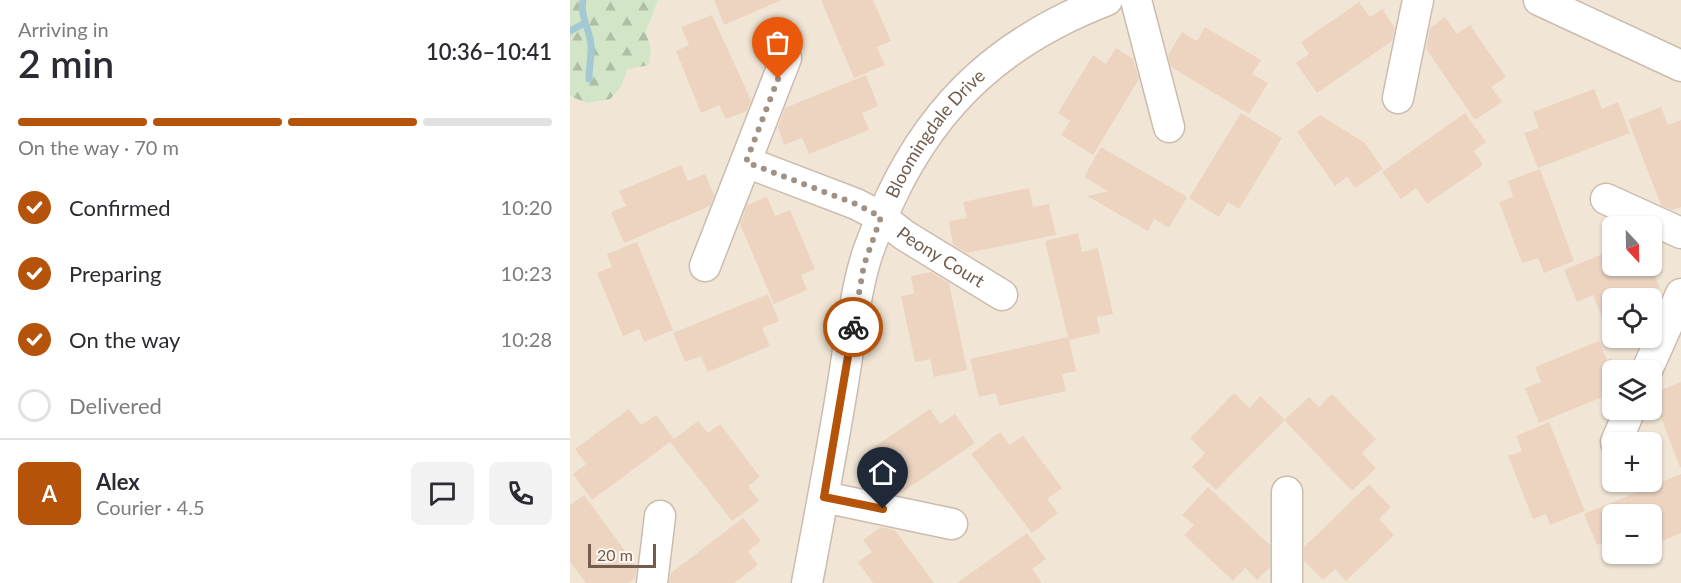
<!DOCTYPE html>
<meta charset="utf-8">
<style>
body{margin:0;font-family:Lato,sans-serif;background:#f2f2f3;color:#2b2b33;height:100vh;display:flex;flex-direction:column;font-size:22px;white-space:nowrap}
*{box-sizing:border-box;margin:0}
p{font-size:20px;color:#7c7c81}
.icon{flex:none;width:33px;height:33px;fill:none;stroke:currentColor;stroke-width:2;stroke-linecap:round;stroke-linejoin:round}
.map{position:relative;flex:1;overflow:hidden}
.panel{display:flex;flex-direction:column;background:#fff;width:570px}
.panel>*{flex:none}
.needle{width:39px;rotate:158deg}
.tools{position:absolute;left:1032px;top:216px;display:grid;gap:12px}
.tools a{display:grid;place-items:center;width:60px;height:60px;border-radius:9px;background:#fff;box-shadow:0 2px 4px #0004;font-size:30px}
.scale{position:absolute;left:18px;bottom:15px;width:68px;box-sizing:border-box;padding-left:6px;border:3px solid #715c4e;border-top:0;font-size:16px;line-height:21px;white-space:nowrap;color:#715c4e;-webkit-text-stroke:4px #fdf7ed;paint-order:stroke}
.pin{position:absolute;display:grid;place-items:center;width:51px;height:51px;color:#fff;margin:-62px -26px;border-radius:50% 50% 50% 0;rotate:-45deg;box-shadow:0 0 6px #0007}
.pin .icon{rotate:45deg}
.courier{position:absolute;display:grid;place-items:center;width:60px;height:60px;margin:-30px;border:4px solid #b45309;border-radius:50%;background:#fff;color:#222;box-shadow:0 2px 8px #0007}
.headline em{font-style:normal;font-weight:600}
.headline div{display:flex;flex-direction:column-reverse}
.headline{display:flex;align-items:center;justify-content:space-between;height:102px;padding:0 18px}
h1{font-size:39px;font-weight:600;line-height:45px}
.bar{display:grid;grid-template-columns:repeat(4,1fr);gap:9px 6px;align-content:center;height:72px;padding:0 18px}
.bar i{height:8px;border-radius:4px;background:#e1e1e2}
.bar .active{background:#b45309}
.bar p{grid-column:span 4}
.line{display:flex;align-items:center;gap:15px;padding:0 18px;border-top:2px solid #e1e1e2}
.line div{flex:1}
.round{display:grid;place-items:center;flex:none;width:63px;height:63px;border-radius:9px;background:#f2f2f3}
ol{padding:0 18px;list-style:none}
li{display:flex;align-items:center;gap:18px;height:66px}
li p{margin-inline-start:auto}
li .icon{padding:6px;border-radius:50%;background:#b45309;color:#fff;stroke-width:4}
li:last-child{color:#7c7c81}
li i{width:33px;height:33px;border:3px solid #e1e1e2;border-radius:50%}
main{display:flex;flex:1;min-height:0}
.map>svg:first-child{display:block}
.residential{fill:#f1e6d6;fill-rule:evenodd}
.forest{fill:url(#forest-firs)}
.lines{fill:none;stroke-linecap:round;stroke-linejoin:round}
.stream{stroke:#a5c9d2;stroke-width:7}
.building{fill:#ecd4c1}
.minor-casing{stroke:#cbbcae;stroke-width:33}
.minor{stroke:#fff;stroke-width:30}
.done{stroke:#a19184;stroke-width:6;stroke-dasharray:0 10.8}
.route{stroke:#b45309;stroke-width:8}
.labels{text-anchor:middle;stroke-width:4.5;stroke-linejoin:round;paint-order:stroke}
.street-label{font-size:18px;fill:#715c4e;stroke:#fdf7ed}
</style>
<main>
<section class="panel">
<div class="headline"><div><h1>2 min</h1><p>Arriving in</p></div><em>10:36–10:41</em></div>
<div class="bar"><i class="active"></i><i class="active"></i><i class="active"></i><i></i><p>On the way · 70 m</p></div>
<ol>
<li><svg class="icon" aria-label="check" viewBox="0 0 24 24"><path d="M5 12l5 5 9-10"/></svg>Confirmed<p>10:20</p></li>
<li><svg class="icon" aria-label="check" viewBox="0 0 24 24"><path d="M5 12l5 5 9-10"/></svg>Preparing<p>10:23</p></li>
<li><svg class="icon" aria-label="check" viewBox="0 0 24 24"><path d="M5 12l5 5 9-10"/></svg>On the way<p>10:28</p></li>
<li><i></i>Delivered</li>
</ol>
<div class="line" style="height:108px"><b class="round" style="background:#b45309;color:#fff">A</b><div><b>Alex</b><p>Courier · 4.5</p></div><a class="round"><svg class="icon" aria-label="chat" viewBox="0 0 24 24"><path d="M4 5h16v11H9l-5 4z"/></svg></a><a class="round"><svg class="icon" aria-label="phone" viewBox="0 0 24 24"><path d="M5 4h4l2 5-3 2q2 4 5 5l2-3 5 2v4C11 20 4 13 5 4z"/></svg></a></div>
</section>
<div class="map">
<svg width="1111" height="583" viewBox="0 0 1111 583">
<defs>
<pattern id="forest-firs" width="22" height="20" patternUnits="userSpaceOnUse" patternTransform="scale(1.5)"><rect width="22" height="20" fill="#d2e6c7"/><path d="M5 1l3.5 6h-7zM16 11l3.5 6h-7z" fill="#afbea4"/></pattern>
</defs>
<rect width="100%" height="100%" fill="#faf3e7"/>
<!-- residential -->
<path class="residential" d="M88 0H1111V583H0V96L7 99 51 86 58 69 81 49 76 32ZM1042 226H1082V266H1042ZM1042 298H1082V338H1042ZM1042 370H1082V410H1042ZM1042 442H1082V482H1042ZM1042 514H1082V554H1042Z"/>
<!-- forest -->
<path class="forest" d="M0 0H88L76 32 81 49 79 65 58 69 51 87 40 99 17 103 0 96Z"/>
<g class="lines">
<!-- stream -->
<path class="stream" d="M13 0C10 15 19 29 21 44 22 52 19 68 19 79
M0 31 15 23"/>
</g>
<!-- building -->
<path class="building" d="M144 0H212L154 25Z
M251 0H303L321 41 307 47 315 65 284 78Z
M789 2 800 17 812 9 825 28 822 41 747 93 726 63 739 54 731 42Z
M142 15 181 100 177 111 156 119 149 105 131 113 106 51 119 45 111 27Z
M875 17 887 34 900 25 936 77 921 87 932 102 905 120 856 49 860 28Z
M635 27 691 60 682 74 698 83 679 114 601 67 598 55 612 32 627 41Z
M546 48 563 59 569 79 523 155 491 135 500 121 488 113 523 55 536 64Z
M296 75 308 106 292 113 299 130 239 154 232 138 214 145 208 127 215 108Z
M1024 89 1032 109 1048 102 1060 133 968 168 954 133 969 128 963 112Z
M1091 107 1098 125 1111 120V207L1102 210 1091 205 1058 120Z
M671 113 712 138 669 209 658 202 649 217 619 198Z
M895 113 916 142 904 151 913 165 857 204 846 188 831 199 812 172Z
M750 115 795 143 813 169 785 188 777 177 765 186 727 132Z
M531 147 617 197 599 228 584 219 578 231 517 196 538 191 514 177Z
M111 165 118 181 135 174 144 195 140 206 54 243 41 212 56 206 49 191Z
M970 169 1004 261 974 273 968 258 952 263 929 202 943 197 938 181Z
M459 188 463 207 479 204 486 235 397 253 383 245 379 221 397 218 393 202Z
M197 197 205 216 220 210 245 269 231 275 237 290 204 304 170 224 177 205Z
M508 233 512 252 528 248 543 314 527 317 530 333 499 340 506 371 492 374 496 391 429 406 426 393 409 397 400 359 498 337 475 241Z
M67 242 103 330 74 342 69 329 53 336 27 273 42 267 37 254Z
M1042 250V266H1081L1090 288 1064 298H1042V341L1023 295 1007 302 994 270Z
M361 272 379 283 397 370 364 377 360 359 345 362 331 296 344 294 341 276Z
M198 294 209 321 192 328 200 346 138 372 131 356 115 362 103 333Z
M1029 341 1037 360 1042 358V393L969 423 955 388 971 382 965 367Z
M1111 382V467H1110L1082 394Z
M664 393 680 408 690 396 715 420 646 490 622 467 635 453 620 438Z
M762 394 806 439 792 453 806 468 782 491 714 420 739 397 749 407Z
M59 409 71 425 86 415 104 439 22 500 3 474 16 464 5 449Z
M360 409 370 424 385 414 405 443 328 495 314 492 299 470 313 461 303 448Z
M128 421 138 433 150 424 190 477 178 486 189 501 162 521 100 442Z
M979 422 1015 511 980 525 976 514 963 519 938 456 952 451 946 436Z
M430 432 440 445 453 436 492 488 477 499 488 513 462 533 401 454Z
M1111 474V533L1082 545V514H1042V539L1027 545 1014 514Z
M799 484 821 507 809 519 824 535 776 581 765 569 753 580 734 561V547Z
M638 487 700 545V567L687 580 675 568 663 581 614 535 624 525 612 515Z
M14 495 67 567 65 578 59 583H16L0 562V505Z
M173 518 191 541 178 551 188 565 164 583H99L101 573Z
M311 527 325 530 364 583H303L288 562 302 552 293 540Z
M457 533 476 559 462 569 472 583H387Z"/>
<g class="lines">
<!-- minor casing -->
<g class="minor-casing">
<g id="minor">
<path d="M566 0 599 127"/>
<path d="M969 0 1111 66"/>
<path d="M828 98 848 0"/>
<path id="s1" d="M176 162 286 204 311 217 334 235 432 295"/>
<path d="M1036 199 1111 233"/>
<path d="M135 266 216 58"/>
<path d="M1077 370 1111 294"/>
<path d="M1046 442 1060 410"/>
<path d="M717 492V583"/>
<path d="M254 497 382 524"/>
<path d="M82 583 90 516"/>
<path id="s2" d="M237 583C250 514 263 446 274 377 280 340 284 300 294 265 300 242 311 219 321 197 367 99 436 39 537 0"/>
</g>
</g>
<!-- minor -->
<use href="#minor" class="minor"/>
</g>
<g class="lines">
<!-- done -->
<path class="done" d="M208 79 176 162 286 204 311 217 294 265 283 327"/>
<!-- route -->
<path class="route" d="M283 327 254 497 313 509"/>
</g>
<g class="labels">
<!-- street labels -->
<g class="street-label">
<text dy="6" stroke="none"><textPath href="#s2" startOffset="474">Bloomingdale Drive</textPath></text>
<text dy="6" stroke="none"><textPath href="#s1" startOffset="218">Peony Court</textPath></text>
</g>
</g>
</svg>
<div class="tools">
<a><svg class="needle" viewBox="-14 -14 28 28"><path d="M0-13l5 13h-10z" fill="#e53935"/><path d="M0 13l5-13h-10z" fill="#7c7c81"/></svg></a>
<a><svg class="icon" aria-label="locate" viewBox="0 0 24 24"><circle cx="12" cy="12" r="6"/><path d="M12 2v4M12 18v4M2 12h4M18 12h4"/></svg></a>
<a><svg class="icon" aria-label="layers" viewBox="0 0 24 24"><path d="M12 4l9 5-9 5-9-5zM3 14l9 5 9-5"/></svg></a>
<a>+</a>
<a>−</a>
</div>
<div class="scale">20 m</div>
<div class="pin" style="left:208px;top:79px;background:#ea580c"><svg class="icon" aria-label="bag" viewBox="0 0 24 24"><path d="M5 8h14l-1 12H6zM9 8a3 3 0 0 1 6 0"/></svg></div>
<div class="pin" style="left:313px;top:509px;background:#1f2937"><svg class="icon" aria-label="home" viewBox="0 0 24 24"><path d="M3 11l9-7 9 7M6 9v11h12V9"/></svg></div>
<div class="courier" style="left:283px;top:327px"><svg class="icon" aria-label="bike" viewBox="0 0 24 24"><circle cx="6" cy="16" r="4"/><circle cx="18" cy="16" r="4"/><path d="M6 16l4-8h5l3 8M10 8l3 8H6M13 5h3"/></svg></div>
</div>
</main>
